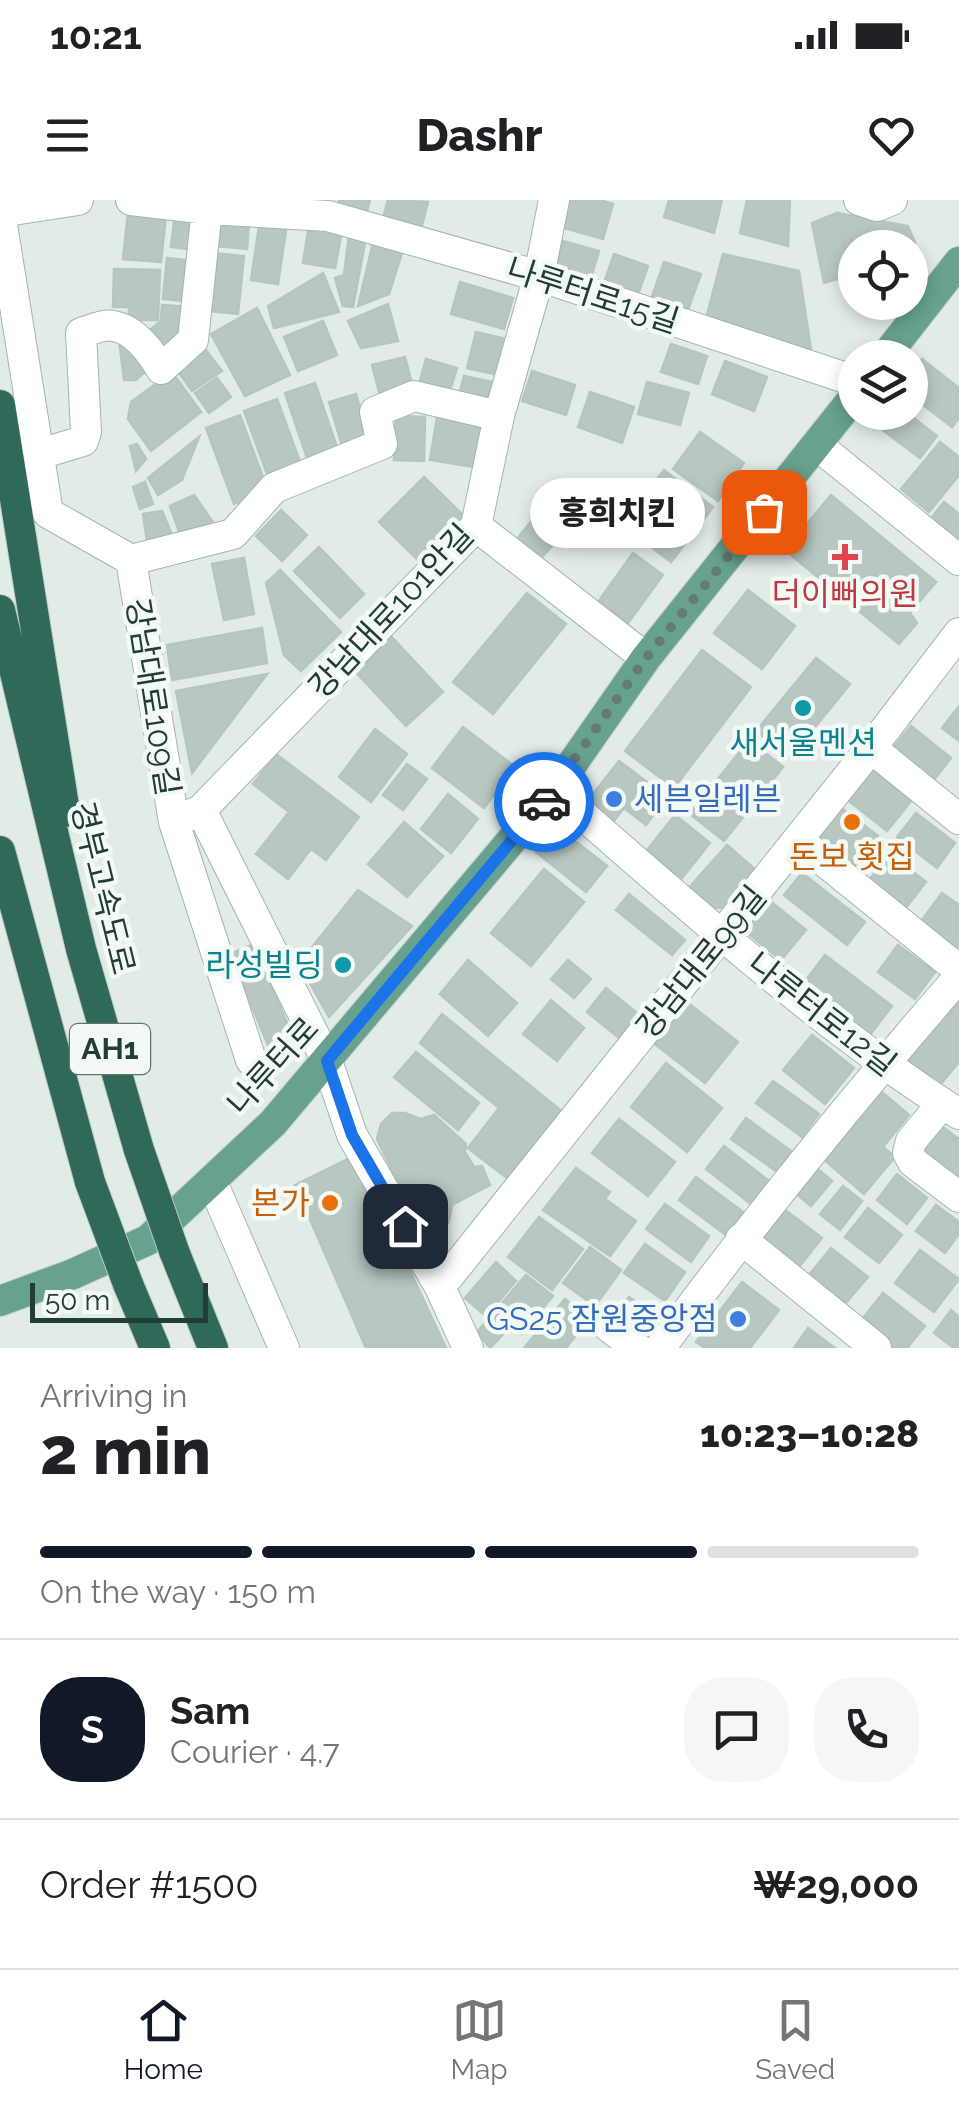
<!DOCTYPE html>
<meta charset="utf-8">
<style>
body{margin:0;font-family:Raleway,"Noto Sans KR",sans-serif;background:#f6f6f6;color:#202124;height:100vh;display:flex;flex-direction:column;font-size:38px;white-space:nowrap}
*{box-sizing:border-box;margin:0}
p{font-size:32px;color:#757577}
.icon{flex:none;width:55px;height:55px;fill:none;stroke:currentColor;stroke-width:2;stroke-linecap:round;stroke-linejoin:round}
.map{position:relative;height:1148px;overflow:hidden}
.sheet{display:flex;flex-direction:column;background:#fff;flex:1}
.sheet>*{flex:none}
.fabs{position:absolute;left:838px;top:30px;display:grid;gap:20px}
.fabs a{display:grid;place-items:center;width:90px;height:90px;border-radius:50%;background:#fff;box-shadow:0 5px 15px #0003;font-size:50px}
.scale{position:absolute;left:30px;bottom:25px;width:178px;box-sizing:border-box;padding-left:10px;border:5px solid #223d34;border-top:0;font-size:28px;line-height:35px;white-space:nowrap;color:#223d34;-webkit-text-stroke:8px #f3f9f5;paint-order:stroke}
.pin{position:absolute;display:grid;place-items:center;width:85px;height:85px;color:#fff;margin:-42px;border-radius:20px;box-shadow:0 5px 15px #0006}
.courier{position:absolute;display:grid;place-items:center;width:100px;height:100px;margin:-50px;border:8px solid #1a73e8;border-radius:50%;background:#fff;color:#222;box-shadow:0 2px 12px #0007}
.bubble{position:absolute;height:70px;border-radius:35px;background:#fff;box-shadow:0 5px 15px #0003;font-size:32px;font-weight:800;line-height:70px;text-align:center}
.headline em{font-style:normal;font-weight:800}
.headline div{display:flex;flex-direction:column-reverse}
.headline{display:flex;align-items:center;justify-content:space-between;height:170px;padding:0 40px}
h1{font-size:65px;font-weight:800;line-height:75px}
.bar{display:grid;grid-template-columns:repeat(4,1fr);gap:15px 10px;align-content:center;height:120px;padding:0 40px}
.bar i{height:12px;border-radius:8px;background:#e0e0e0}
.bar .selected{background:#111827}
.bar p{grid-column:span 4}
.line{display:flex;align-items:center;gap:25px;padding:0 40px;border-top:2px solid #e0e0e0}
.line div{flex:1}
.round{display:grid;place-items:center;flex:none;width:105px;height:105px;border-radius:40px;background:#f6f6f6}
.status{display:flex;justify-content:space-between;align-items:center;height:70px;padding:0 50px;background:#fff;direction:ltr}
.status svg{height:28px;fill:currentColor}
header{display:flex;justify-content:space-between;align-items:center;height:130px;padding:0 40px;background:#fff;font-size:45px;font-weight:800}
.dock{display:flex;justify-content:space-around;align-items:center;height:140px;border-top:2px solid #e0e0e0;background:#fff;font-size:28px;color:#757577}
.dock a{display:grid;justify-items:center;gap:5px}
.dock .selected{color:#111827}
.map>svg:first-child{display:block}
.building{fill:#b8c7c0;stroke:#b5c6be;stroke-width:2.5}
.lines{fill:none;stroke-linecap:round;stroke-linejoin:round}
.minor-casing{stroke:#a5b4ae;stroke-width:32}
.major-casing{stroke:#c1c9c6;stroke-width:32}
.highway-casing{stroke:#c1c9c6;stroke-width:32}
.minor{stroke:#fff;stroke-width:30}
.major{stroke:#67a18f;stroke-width:30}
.highway{stroke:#2e6959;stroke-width:30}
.highway-bridge-casing{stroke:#c1c9c6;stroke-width:32;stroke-linecap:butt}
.highway-bridge{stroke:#2e6959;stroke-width:30}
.done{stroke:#657a73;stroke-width:10;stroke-dasharray:0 18}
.route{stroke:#1a73e8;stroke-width:12}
.health-dot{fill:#e0444e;stroke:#f3f9f5;stroke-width:4}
.culture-dot{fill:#0f9aa8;stroke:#f3f9f5;stroke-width:4}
.shop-dot{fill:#3f7fe0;stroke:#f3f9f5;stroke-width:4}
.food-dot{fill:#e8710a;stroke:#f3f9f5;stroke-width:4}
.labels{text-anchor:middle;stroke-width:9;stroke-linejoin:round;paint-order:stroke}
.shield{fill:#f3f9f5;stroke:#61756e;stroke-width:2.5}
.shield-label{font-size:30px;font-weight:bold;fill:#223d34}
.street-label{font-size:32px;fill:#223d34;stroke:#f3f9f5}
.health-label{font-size:32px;fill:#be3a42;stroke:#f3f9f5}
.culture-label{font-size:32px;fill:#0d838f;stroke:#f3f9f5}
.shop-label{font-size:32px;fill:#366cbe;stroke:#f3f9f5;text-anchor:start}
.food-label{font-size:32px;fill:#c56008;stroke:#f3f9f5}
</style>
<div class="status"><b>10:21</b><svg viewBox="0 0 49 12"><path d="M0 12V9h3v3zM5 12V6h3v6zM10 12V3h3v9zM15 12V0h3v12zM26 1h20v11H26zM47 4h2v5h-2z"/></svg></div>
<header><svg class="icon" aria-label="menu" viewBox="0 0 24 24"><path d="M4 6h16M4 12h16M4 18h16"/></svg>Dashr<svg class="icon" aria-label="heart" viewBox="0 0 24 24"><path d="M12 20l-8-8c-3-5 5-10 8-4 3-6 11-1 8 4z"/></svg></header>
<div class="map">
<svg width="959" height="1148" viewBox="0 0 959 1148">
<rect width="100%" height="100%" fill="#e2ece7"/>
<!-- building -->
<path class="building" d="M339 0H370L366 16 338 9Z
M388 0 428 2 420 33 382 22Z
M567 0H600L613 4 603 39 560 27Z
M669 0H722L714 33 664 17Z
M747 0H790L788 46 740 33Z
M128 12 166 15 161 62 123 59Z
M175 13 200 15 196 50 171 47Z
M837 13 852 75 824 83 812 23Z
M837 13 908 26 915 43 910 49 855 48V88Z
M219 19 249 22 247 49 215 46Z
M259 26 286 30 278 84 251 80Z
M308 31 341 36 335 68 303 63Z
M349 35 366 37 353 107 343 106 335 78 344 75Z
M563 41 599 51 589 84 554 74Z
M373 43 402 53 389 94 358 106Z
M213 53 244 56 238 114 207 111Z
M614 54 648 66 636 100 602 89Z
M723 54 799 71 811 150 707 115Z
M167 58 196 61 192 102 163 99Z
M664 62 701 74 685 118 649 105Z
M114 69 160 70 158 120H129V107H113Z
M323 73 339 112 274 128 268 106Z
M460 82 513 98 504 129 451 114Z
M388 104 398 141 361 148 348 121Z
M162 105 190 107 187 136 162 158 145 134 161 121Z
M257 108 290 175 245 196 211 134Z
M323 121 337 155 298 171 284 137Z
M476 132 506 139 498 175 467 168Z
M119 139 151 166 136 180H124Z
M671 144 707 156 698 184 661 172Z
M202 145 222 171 192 191 175 167Z
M405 157 414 191 381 199 372 165Z
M426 159 457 168 448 197 418 188Z
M922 159 959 188V218L952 227 910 195V175Z
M725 161 767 177 754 211 712 194Z
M532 171 575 185 566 215 522 201Z
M172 172 201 212 151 251 128 219 131 202Z
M464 176 497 183 492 207 458 199Z
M217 178 231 197 209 213 195 193Z
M647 182 689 193 680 225 638 214Z
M315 183 338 250 308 261 285 193Z
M590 192 634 207 622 243 578 227Z
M356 194 369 241 343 249 329 202Z
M277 199 300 262 267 274 244 211Z
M886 212H906L937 236 920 258 876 225Z
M240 215 268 291 234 304 206 228Z
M396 216 425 217 424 261 394 260Z
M437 217 482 224 475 267 430 260Z
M700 232 744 263 718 301 673 269Z
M199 237 182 280 158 295 148 278Z
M940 242 959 257V275L929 312 901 289Z
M137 244 146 259 136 271 130 246Z
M664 270 713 307 671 362 622 325Z
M424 277 464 316 419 361 379 322Z
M145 282 153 304 140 309 133 287Z
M194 295 219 331 182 340 170 306Z
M831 295 936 382 910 413 917 423 899 444 785 350Z
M944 302 959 314V346L928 322Z
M541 309 575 320 543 356 517 339Z
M281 310 307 335 282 361 256 336Z
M162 311 175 342 148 348 143 314Z
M319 347 364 394 340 418 294 371Z
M633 353 663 375 628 423 598 402Z
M244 358 254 414 224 420 212 364Z
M280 370 341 432 301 471 284 455 266 383Z
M748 390 795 426 762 469 714 433Z
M527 393 566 424 493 514 453 482Z
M262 428 267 463 172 480 167 445Z
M389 434 443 492 406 526 352 468Z
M702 450 751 487 674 588 625 551Z
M816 458 850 484 790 558 756 531Z
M267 474 192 573 176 491Z
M959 506V541L942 528Z
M911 526 951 558 929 586 888 554Z
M463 527 515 567 484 608 432 568Z
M375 529 407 554 371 602 339 577Z
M749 540 783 567 724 641 690 614Z
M276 554 359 617 326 660 311 649 288 679 256 654 289 612 253 584Z
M619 561 667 597 646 625 624 608 609 627 583 607Z
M407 564 427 579 403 610 383 595Z
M873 570 912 600 887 631 849 601Z
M448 594 478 619 451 653 421 629Z
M840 607 878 636 851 671 813 641Z
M916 613 955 643 937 668 897 637Z
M675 615 710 643 682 678 647 650Z
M404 622 443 656 407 697 368 664Z
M556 626 607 666 586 692 536 652Z
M727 645 757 671 724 708 706 707 687 690Z
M890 654 926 682 901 714 865 685Z
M544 669 584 702 531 766 491 733Z
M802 673 865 722 847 745 784 695Z
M358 690 412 726 329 817 307 778 309 751Z
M942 693 959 705V745L952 754 916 728Z
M629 694 685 740 672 755 616 710Z
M770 701 806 730 781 760 745 731Z
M254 744 295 842 271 852 230 754Z
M898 745 935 772 915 799 878 772Z
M825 755 892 806 870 835 803 784Z
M468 760 517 803 488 836 440 794Z
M568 760 591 779 574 798 551 779Z
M606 788 638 814 619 838 587 812Z
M551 800 584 828 557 861 523 834Z
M955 800 959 803V862L939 886 906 861Z
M688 803 738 842 705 883 655 844Z
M442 814 570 918 516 985 468 948 499 908 420 843Z
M812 835 854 868 825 904 783 870Z
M416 852 479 903 458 930 394 877Z
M666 863 722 908 687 952 631 907Z
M773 881 819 914 802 937 756 903Z
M878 889 909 915 883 947 895 957 864 994 821 957Z
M392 913H405L421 919 434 915 466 944 465 952 474 967 482 966 490 985 452 1005 449 1021 440 1037 422 1033 377 939 381 924Z
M746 918 791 951 776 971 731 939Z
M619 919 675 962 648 996 592 953Z
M940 925 959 939V981L919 954Z
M724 946 769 981 751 1004 706 969Z
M356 955 446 1148H366L295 985Z
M814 966 832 981 811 1006 793 991Z
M576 968 610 992 605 999 636 1021 610 1056 543 1010Z
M897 974 927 998 907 1024 877 1000Z
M696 977 743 1012 726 1035 679 1000Z
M843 986 862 1001 840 1030 820 1014Z
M665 1004 709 1036 691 1062 646 1029Z
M936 1005 959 1022V1034L945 1053 916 1031Z
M868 1008 902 1035 879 1063 845 1037Z
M784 1009 822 1038 795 1072 758 1043Z
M539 1017 583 1049 552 1090 508 1057Z
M645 1044 685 1072 665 1101 624 1073Z
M590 1047 621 1070 595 1106 563 1083Z
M831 1048 868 1077 840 1110 804 1081Z
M920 1050 959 1079 934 1112 895 1083Z
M496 1062 516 1081 486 1116 465 1098Z
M526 1075 553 1096 521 1134 510 1127 490 1148 477 1132Z
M742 1082 779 1110 750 1148H705L696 1142Z
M883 1093 925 1126 907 1148H892L860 1122Z
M629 1097 665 1123 651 1144 614 1118Z
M565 1099 590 1118 566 1148H524Z
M951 1110 959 1117V1148H954L934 1133Z
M808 1128 835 1148H794Z"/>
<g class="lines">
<!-- minor casing -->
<g class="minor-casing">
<path id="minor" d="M131 0 207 9 328 16 539 76 855 181
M859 0 877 6 892 0
M0 12 48 313 131 360 233 334 274 288 382 244 375 212 414 196 499 216
M0 12 78 0
M817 245 959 360
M40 254 83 241 86 232 81 133C91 130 104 124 113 126 134 129 151 152 161 169L193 140 207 9
M476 326 646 458
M131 360 174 622 201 610 327 861 352 935 440 1087 468 1148
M871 548 959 619
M554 590C685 703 813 821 959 914
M201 610 476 326 499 216 539 76 554 0
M174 622 251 860
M798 640 959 770
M942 904 911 941 908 953 913 962 959 997
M212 982 284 1148
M741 1039 876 1148
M440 1087 871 548 959 433
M609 1127 637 1148
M660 1148C755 1020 854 897 959 777"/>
</g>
<!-- major casing -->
<g class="major-casing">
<path id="major" d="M884 158 959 62
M0 1101 73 1074 148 1040 273 923 554 590 646 458 855 196"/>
</g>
<!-- highway casing -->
<g class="highway-casing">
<path id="highway" d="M0 205 65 612
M0 410 81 749 139 950
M0 651 90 982
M174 1051 213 1148
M128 1084 155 1148"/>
</g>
<!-- minor -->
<use href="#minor" class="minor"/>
<!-- major -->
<use href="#major" class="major"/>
<!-- highway -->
<use href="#highway" class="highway"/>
<!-- highway-bridge casing -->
<g class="highway-bridge-casing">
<path id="highway-bridge" d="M139 950 174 1051
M90 982 128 1084"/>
</g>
<!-- highway-bridge -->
<use href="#highway-bridge" class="highway-bridge"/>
</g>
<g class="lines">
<!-- done -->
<path class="done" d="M544 602 646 458 764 312"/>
<!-- route -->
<path class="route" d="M405 1026 352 935 327 861 544 602"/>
</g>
<!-- markers -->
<path class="health-dot" d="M840 342h10v10h10v10h-10v10h-10v-10h-10v-10h10z"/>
<g class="culture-dot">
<circle cx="803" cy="508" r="10"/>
<circle cx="343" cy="765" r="10"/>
</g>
<g class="shop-dot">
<circle cx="614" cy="599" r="10"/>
<circle cx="738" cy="1119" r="10"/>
</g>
<g class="food-dot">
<circle cx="852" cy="622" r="10"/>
<circle cx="330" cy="1003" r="10"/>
</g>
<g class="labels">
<!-- shield labels -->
<rect class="shield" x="70" y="824" width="80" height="50" rx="8"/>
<g class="shield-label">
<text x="110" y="859">AH1</text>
</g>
<!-- street labels -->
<g class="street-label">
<text transform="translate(593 95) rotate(18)" y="11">나루터로15길</text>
<text transform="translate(391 411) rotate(-47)" y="11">강남대로101안길</text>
<text transform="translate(153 497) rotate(81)" y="11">강남대로109길</text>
<text transform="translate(103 688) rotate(76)" y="11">경부고속도로</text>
<text transform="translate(701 762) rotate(-51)" y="11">강남대로99길</text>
<text transform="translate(822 814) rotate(38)" y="11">나루터로12길</text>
<text transform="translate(273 866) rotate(-48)" y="11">나루터로</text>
</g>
<!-- health labels -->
<g class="health-label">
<text x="845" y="405">더이뻐의원</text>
</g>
<!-- culture labels -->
<g class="culture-label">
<text x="803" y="554">새서울멘션</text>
<text x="323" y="776" text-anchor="end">라성빌딩</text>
</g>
<!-- shop labels -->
<g class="shop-label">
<text x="634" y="610">세븐일레븐</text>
<text x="718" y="1130" text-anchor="end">GS25 잠원중앙점</text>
</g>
<!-- food labels -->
<g class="food-label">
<text x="852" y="668">돈보 횟집</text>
<text x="310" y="1014" text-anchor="end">본가</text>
</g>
</g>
</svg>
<div class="fabs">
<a><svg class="icon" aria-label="locate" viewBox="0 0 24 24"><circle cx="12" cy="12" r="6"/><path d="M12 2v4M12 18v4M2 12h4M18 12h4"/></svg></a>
<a><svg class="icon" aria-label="layers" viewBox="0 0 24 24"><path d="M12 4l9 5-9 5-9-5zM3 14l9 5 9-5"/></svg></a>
</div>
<div class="scale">50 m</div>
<div class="pin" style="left:764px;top:312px;background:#ea580c"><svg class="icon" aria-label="bag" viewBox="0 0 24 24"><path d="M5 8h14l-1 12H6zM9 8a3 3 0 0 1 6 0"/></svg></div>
<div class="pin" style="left:405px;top:1026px;background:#1f2937"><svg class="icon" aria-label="home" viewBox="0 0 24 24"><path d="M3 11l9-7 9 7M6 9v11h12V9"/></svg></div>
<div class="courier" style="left:544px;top:602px"><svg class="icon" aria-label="car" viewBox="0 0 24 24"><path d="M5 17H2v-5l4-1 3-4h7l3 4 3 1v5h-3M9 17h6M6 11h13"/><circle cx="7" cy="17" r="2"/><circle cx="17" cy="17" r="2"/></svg></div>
<div class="bubble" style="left:530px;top:278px;width:175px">홍희치킨</div>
</div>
<section class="sheet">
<div class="headline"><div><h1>2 min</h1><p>Arriving in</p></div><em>10:23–10:28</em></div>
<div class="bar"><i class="selected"></i><i class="selected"></i><i class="selected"></i><i></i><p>On the way · 150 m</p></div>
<div class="line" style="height:180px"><b class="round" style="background:#111827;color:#fff">S</b><div><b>Sam</b><p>Courier · 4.7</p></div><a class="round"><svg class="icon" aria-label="chat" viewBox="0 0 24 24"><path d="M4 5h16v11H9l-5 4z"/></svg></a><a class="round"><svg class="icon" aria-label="phone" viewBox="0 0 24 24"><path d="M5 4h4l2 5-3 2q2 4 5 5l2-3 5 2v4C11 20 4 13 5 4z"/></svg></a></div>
<div class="line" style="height:130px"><div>Order #1500</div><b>₩29,000</b></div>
</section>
<nav class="dock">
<a class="selected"><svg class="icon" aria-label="home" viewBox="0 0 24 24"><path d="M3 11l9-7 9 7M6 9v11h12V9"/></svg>Home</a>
<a><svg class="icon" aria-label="map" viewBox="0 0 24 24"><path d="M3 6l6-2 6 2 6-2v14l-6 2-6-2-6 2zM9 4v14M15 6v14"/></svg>Map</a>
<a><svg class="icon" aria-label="saved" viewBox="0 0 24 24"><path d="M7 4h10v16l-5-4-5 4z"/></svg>Saved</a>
</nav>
